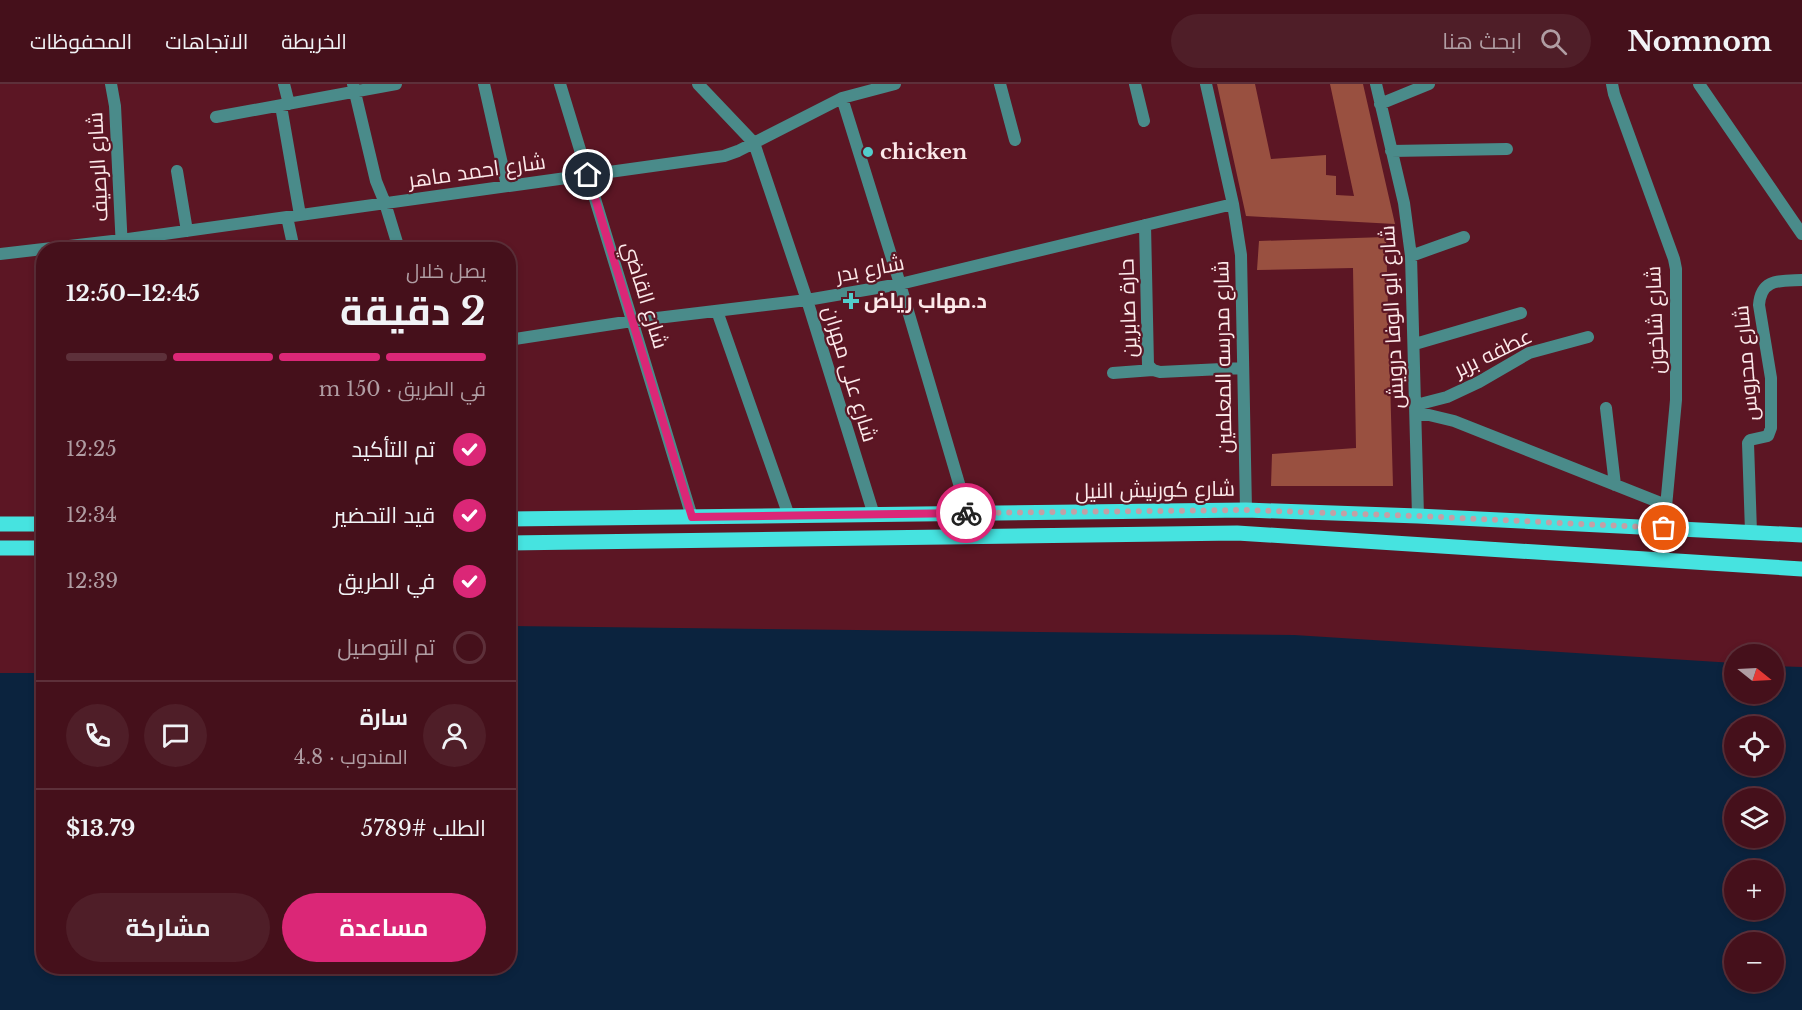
<!DOCTYPE html>
<html lang="ar">
<meta charset="utf-8">
<style>
body{margin:0;font-family:"Libre Baskerville",Cairo,serif;background:#4f1e28;color:#f1f3f6;direction:rtl;height:100vh;display:flex;flex-direction:column;font-size:22px;white-space:nowrap}
*{box-sizing:border-box;margin:0}
p{font-size:20px;color:#b09da3}
.icon{flex:none;width:33px;height:33px;fill:none;stroke:currentColor;stroke-width:2;stroke-linecap:round;stroke-linejoin:round}
.map{position:relative;flex:1;overflow:hidden;direction:ltr}
.side{position:absolute;left:36px;top:158px;width:480px;height:732px;display:flex;flex-direction:column;background:#45101b;border-radius:24px;box-shadow:0 3px 9px #0003,0 0 0 2px #5d303a;direction:rtl}
.side>*{flex:none}
.needle{width:39px;rotate:108deg}
.buttons{position:absolute;left:1724px;top:560px;display:grid;gap:12px}
.buttons a{display:grid;place-items:center;width:60px;height:60px;border-radius:50%;background:#45101b;box-shadow:0 3px 9px #0003,0 0 0 2px #5d303a;font-size:30px}
.pin{position:absolute;display:grid;place-items:center;width:51px;height:51px;color:#fff;margin:-26px;border:3px solid #fff;border-radius:50%;box-shadow:0 2px 6px #0007}
.courier{position:absolute;display:grid;place-items:center;width:60px;height:60px;margin:-30px;border:4px solid #db2777;border-radius:50%;background:#fff;color:#222;box-shadow:0 2px 8px #0007}
.summary em{font-style:normal;font-weight:700}
.summary div{display:flex;flex-direction:column-reverse}
.summary{display:flex;align-items:center;justify-content:space-between;height:102px;padding:0 30px}
h1{font-size:39px;font-weight:700;line-height:45px}
.bar{display:grid;grid-template-columns:repeat(4,1fr);gap:9px 6px;align-content:center;height:72px;padding:0 30px}
.bar i{height:8px;border-radius:4px;background:#5d303a}
.bar .active{background:#db2777}
.bar p{grid-column:span 4}
.line{display:flex;align-items:center;gap:15px;padding:0 30px;border-top:2px solid #5d303a}
.line div{flex:1}
.round{display:grid;place-items:center;flex:none;width:63px;height:63px;border-radius:32px;background:#4f1e28}
ol{padding:0 30px;list-style:none}
li{display:flex;align-items:center;gap:18px;height:66px}
li p{margin-inline-start:auto}
li .icon{padding:6px;border-radius:50%;background:#db2777;color:#fff;stroke-width:4}
li:last-child{color:#b09da3}
li i{width:33px;height:33px;border:3px solid #5d303a;border-radius:50%}
.button{display:flex;gap:12px;margin-top:auto;padding:12px 30px}
.button a{flex:1;height:69px;border-radius:36px;background:#db2777;color:#fff;font-size:24px;font-weight:700;line-height:69px;text-align:center}
.button a+a{background:#4f1e28;color:#f1f3f6}
header{display:flex;align-items:center;gap:36px;box-sizing:border-box;height:84px;padding:0 30px;background:#45101b;border-bottom:2px solid #5d303a}
header strong{font-size:28px}
nav{display:flex;gap:33px;margin-inline-start:auto;font-size:21px}
.search{width:420px;height:54px;background:#4f1e28;display:flex;align-items:center;gap:15px;box-sizing:border-box;padding:0 21px;border-radius:33px;color:#b09da3;font-size:22px}
.map>svg:first-child{display:block}
.water{fill:#0b233e;fill-rule:evenodd}
.building{fill:#995040}
.lines{fill:none;stroke-linecap:round;stroke-linejoin:round}
.street{stroke:#4a8b8a;stroke-width:12}
.primary{stroke:#46e3e0;stroke-width:15}
.done{stroke:#c49fa5;stroke-width:6;stroke-dasharray:0 10.8}
.route{stroke:#db2777;stroke-width:8}
.poi-dot{fill:#53cdcb;stroke:#5c1624;stroke-width:2}
.labels{text-anchor:middle;stroke-width:4.5;stroke-linejoin:round;paint-order:stroke}
.poi-label{font-size:21px;font-weight:bold;fill:#fce9ea;stroke:#5c1624;text-anchor:start}
.street-label{font-size:21px;fill:#fce9ea;stroke:#5c1624}
</style>
<header>
<strong>Nomnom</strong>
<div class="search"><svg class="icon" aria-label="search" viewBox="0 0 24 24"><circle cx="10" cy="10" r="6"/><path d="M15 15l6 6"/></svg>ابحث هنا</div>
<nav><a>الخريطة</a><a>الاتجاهات</a><a>المحفوظات</a></nav>
</header>
<div class="map">
<svg width="1802" height="926" viewBox="0 0 1802 926">
<rect width="100%" height="100%" fill="#5c1624"/>
<!-- water -->
<path class="water" d="M509 542 1294 551 1734 579V609H1773V582L1802 583V926H0V589H43L44 882H508ZM1734 642H1773V681H1734ZM1734 714H1773V753H1734ZM1734 786H1773V825H1734ZM1734 858H1773V897H1734Z"/>
<!-- building -->
<path class="building" d="M1217 0H1255L1271 75 1326 71V91L1336 92V111L1354 112 1330 0H1363L1395 140 1246 132Z
M1386 153 1393 402H1271L1272 370 1356 364 1353 184 1257 186 1259 157Z"/>
<g class="lines">
<!-- street -->
<path class="street" d="M111 0 115 22 122 165
M284 0 289 20
M353 0 376 97 385 119 399 165
M484 0 507 102
M560 0 692 433
M698 0 754 59 807 216 874 431
M1000 0 1015 56
M1135 0 1144 37
M1206 0 1233 120 1241 171 1246 426
M1376 0 1404 119 1411 172 1418 432
M1612 0 1614 10 1674 175 1676 185V316L1664 444
M1699 0 1802 150
M842 14 900 200 968 430
M1380 20 1429 0
M281 22 300 131
M216 33 396 0
M1391 67 1507 65
M177 87 187 147
M287 133 294 165
M1145 141 1148 281 1153 286 1160 288 1243 284
M0 170 121 156 724 72 738 67 842 14 895 0
M1411 172 1464 153
M717 227 789 432
M508 256 632 237 807 216 900 200 1233 120
M1415 260 1521 229
M1113 289 1153 286
M1416 321 1447 313 1479 298 1529 269 1588 253
M1606 324 1615 401
M1416 331H1429L1454 337 1666 421
M40 440 43 287
M1751 448 1748 359 1750 356 1768 352 1771 344V294L1759 221C1761 194 1780 197 1802 196"/>
<!-- primary -->
<path class="primary" d="M508 435 1246 426 1418 432 1802 451
M0 440H44
M508 459 1237 449 1802 485
M0 464H44"/>
</g>
<g class="lines">
<!-- done -->
<path class="done" d="M966 429 1246 426 1418 432 1664 444"/>
<!-- route -->
<path class="route" d="M588 91 692 433 966 429"/>
</g>
<!-- markers -->
<g class="poi-dot">
<circle cx="868" cy="68" r="6"/>
<path d="M848 208h6v6h6v6h-6v6h-6v-6h-6v-6h6z"/>
</g>
<g class="labels">
<!-- poi labels -->
<g class="poi-label">
<text x="880" y="75">chicken</text>
<text x="864" y="224">د.مهاب رياض</text>
</g>
<!-- street labels -->
<g class="street-label">
<text transform="translate(98 83) rotate(-93)" y="7">شارع الرصيف</text>
<text transform="translate(477 87) rotate(-8)" y="7">شارع احمد ماهر</text>
<text transform="translate(870 185) rotate(-11)" y="7">شارع بدر</text>
<text transform="translate(645 211) rotate(73)" y="7">شارع القاضي</text>
<text transform="translate(1128 224) rotate(-92)" y="7">حارة صابرين</text>
<text transform="translate(1392 233) rotate(-93)" y="7">شارع ابو الوفا درويش</text>
<text transform="translate(1655 236) rotate(-92)" y="7">شارع شاخون</text>
<text transform="translate(1493 269) rotate(-26)" y="7">عطفه بربر</text>
<text transform="translate(1223 273) rotate(-91)" y="7">شارع مدرسه المعلمين</text>
<text transform="translate(1746 279) rotate(-95)" y="7">شارع محروس</text>
<text transform="translate(850 290) rotate(73)" y="7">شارع على مهران</text>
<text transform="translate(1155 406) rotate(-1)" y="7">شارع كورنيش النيل</text>
</g>
</g>
</svg>
<div class="buttons">
<a><svg class="needle" viewBox="-14 -14 28 28"><path d="M0-13l5 13h-10z" fill="#e53935"/><path d="M0 13l5-13h-10z" fill="#b09da3"/></svg></a>
<a><svg class="icon" aria-label="locate" viewBox="0 0 24 24"><circle cx="12" cy="12" r="6"/><path d="M12 2v4M12 18v4M2 12h4M18 12h4"/></svg></a>
<a><svg class="icon" aria-label="layers" viewBox="0 0 24 24"><path d="M12 4l9 5-9 5-9-5zM3 14l9 5 9-5"/></svg></a>
<a>+</a>
<a>−</a>
</div>
<div class="pin" style="left:1664px;top:444px;background:#ea580c"><svg class="icon" aria-label="bag" viewBox="0 0 24 24"><path d="M5 8h14l-1 12H6zM9 8a3 3 0 0 1 6 0"/></svg></div>
<div class="pin" style="left:588px;top:91px;background:#1f2937"><svg class="icon" aria-label="home" viewBox="0 0 24 24"><path d="M3 11l9-7 9 7M6 9v11h12V9"/></svg></div>
<div class="courier" style="left:966px;top:429px"><svg class="icon" aria-label="bike" viewBox="0 0 24 24"><circle cx="6" cy="16" r="4"/><circle cx="18" cy="16" r="4"/><path d="M6 16l4-8h5l3 8M10 8l3 8H6M13 5h3"/></svg></div>
<section class="side">
<div class="summary"><div><h1>2 دقيقة</h1><p>يصل خلال</p></div><em>12:45–12:50</em></div>
<div class="bar"><i class="active"></i><i class="active"></i><i class="active"></i><i></i><p>في الطريق · 150 m</p></div>
<ol>
<li><svg class="icon" aria-label="check" viewBox="0 0 24 24"><path d="M5 12l5 5 9-10"/></svg>تم التأكيد<p>12:25</p></li>
<li><svg class="icon" aria-label="check" viewBox="0 0 24 24"><path d="M5 12l5 5 9-10"/></svg>قيد التحضير<p>12:34</p></li>
<li><svg class="icon" aria-label="check" viewBox="0 0 24 24"><path d="M5 12l5 5 9-10"/></svg>في الطريق<p>12:39</p></li>
<li><i></i>تم التوصيل</li>
</ol>
<div class="line" style="height:108px"><a class="round"><svg class="icon" aria-label="person" viewBox="0 0 24 24"><circle cx="12" cy="8" r="4"/><path d="M4 21q1-7 8-7t8 7"/></svg></a><div><b>سارة</b><p>المندوب · 4.8</p></div><a class="round"><svg class="icon" aria-label="chat" viewBox="0 0 24 24"><path d="M4 5h16v11H9l-5 4z"/></svg></a><a class="round"><svg class="icon" aria-label="phone" viewBox="0 0 24 24"><path d="M5 4h4l2 5-3 2q2 4 5 5l2-3 5 2v4C11 20 4 13 5 4z"/></svg></a></div>
<div class="line" style="height:78px"><div>الطلب #5789</div><b>$13.79</b></div>
<div class="button"><a>مساعدة</a><a>مشاركة</a></div>
</section>
</div>
